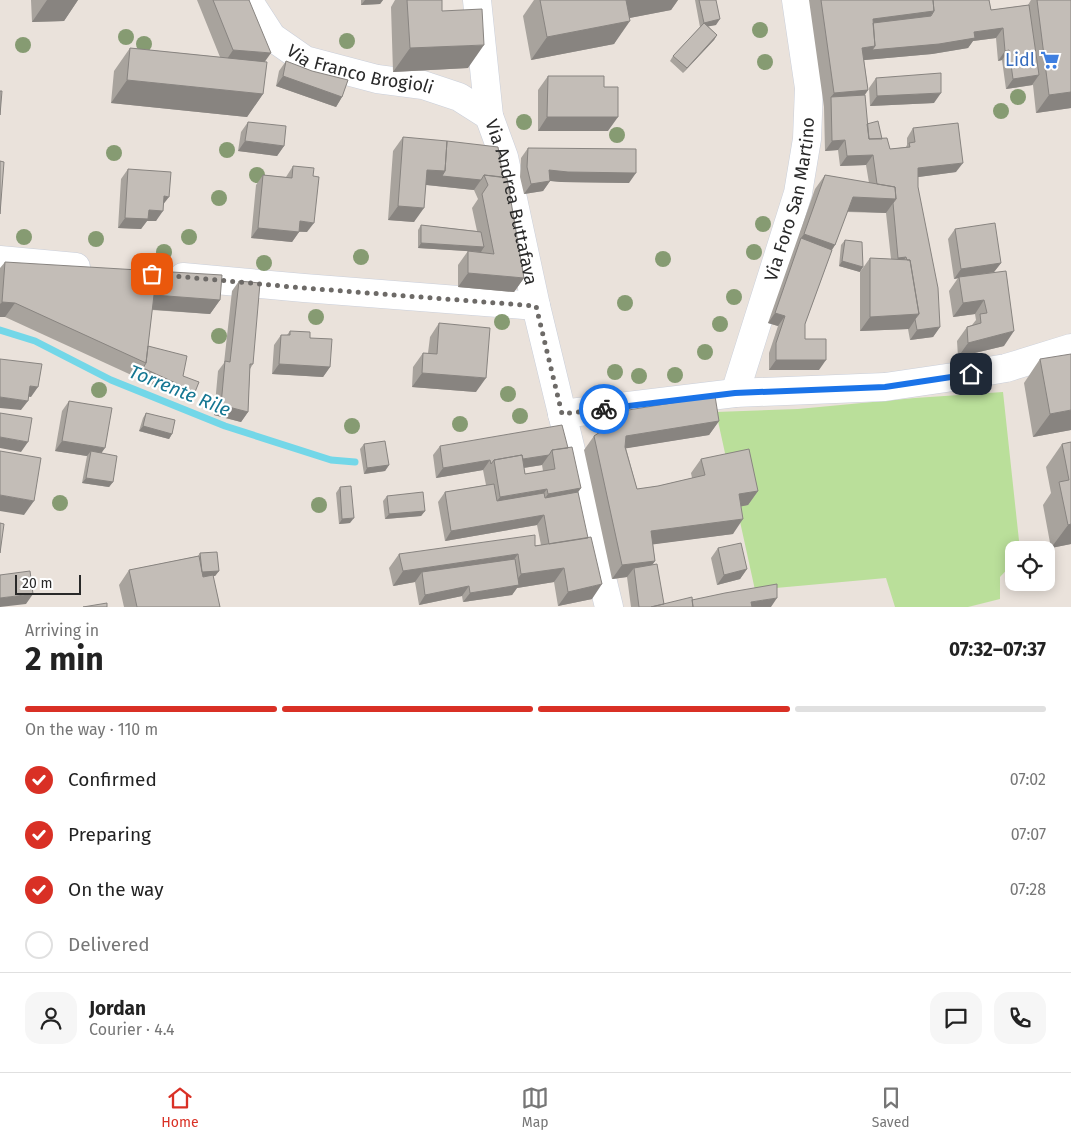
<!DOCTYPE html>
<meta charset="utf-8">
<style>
body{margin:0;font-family:"Fira Sans",sans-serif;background:#f6f6f6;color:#222;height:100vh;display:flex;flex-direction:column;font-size:19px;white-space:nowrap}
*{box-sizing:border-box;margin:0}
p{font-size:16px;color:#767676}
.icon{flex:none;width:28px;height:28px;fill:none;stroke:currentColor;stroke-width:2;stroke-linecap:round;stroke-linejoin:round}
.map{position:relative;height:607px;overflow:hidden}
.details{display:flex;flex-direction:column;background:#fff;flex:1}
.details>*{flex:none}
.fabs{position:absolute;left:1005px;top:541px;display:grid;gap:10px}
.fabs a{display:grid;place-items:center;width:50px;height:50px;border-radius:10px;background:#fff;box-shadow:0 2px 12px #0003;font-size:25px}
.scale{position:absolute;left:15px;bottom:12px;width:66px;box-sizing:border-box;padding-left:5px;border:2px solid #292929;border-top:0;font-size:14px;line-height:18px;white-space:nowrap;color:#292929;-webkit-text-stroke:4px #fff;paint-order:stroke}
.pin{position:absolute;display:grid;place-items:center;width:42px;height:42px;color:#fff;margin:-21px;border-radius:10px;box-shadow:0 2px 8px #0006}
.courier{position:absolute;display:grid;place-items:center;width:50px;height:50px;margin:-25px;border:4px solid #1a73e8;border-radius:50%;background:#fff;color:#222;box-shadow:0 1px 6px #0007}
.headline em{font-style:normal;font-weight:700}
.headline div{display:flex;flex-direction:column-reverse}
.headline{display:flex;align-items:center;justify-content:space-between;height:85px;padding:0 25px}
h1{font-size:32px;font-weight:700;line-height:38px}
.bar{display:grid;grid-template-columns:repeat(4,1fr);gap:8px 5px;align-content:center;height:60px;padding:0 25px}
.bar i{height:6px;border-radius:4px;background:#e0e0e0}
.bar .current{background:#d93025}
.bar p{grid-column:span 4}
.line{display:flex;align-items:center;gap:12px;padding:0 25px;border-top:1px solid #e0e0e0}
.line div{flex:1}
.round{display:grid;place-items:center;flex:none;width:52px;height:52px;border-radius:15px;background:#f6f6f6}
ol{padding:0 25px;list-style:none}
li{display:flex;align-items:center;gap:15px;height:55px}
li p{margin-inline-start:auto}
li .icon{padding:5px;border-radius:50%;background:#d93025;color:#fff;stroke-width:4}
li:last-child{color:#767676}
li i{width:28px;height:28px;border:2px solid #e0e0e0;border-radius:50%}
.dock{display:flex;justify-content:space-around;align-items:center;height:70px;border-top:1px solid #e0e0e0;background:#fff;font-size:14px;color:#767676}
.dock a{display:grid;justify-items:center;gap:2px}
.dock .current{color:#d93025}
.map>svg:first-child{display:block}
.green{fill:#badf9a}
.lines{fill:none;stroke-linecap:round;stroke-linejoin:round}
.stream{stroke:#73d7e8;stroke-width:7}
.minor-casing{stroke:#cacfda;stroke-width:29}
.minor{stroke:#fff;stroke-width:28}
.tree{fill:#869b72}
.wall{fill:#a8a39d;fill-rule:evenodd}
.shaded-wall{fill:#888480}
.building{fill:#c3bdb7;stroke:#888480}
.done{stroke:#6d6a67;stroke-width:5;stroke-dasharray:0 9}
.route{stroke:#1a73e8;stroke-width:6}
.labels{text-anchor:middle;stroke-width:4.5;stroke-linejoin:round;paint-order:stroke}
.shop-label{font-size:18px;fill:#366cbe;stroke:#fff;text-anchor:end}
.street-label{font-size:18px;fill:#292929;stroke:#fff}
.water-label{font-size:19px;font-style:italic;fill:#147692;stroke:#fff}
</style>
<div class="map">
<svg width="1071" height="607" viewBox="0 0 1071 607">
<rect width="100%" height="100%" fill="#eae2db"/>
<!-- green -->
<path class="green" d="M1003 392 1020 550H1014V562L1000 577V599L968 607H895L886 578 755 590 716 412 798 409 915 398Z"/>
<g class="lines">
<!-- stream -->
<path class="stream" d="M0 330 35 341 111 380 225 426 331 460 355 462"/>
<!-- minor casing -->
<g class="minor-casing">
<g id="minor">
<path id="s1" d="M248 0 272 37 305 60 377 79 423 85 459 97 489 116"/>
<path id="s2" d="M477 0 489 116 504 157 536 306 609 607"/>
<path d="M0 260 76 267"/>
<path d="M183 277 304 288 536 306"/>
<path id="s3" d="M735 393 798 193 807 139 809 88 796 0"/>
<path d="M562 414 735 393 885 387 953 377 1006 368 1071 348"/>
</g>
</g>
<!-- minor -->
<use href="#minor" class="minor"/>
</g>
<!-- trees -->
<g class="tree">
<circle cx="760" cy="30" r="8"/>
<circle cx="126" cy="37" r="8"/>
<circle cx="347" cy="41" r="8"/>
<circle cx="144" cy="44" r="8"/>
<circle cx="23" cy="45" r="8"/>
<circle cx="765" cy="62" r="8"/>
<circle cx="1018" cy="97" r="8"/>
<circle cx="1001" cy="111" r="8"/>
<circle cx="524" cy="122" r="8"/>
<circle cx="617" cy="135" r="8"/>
<circle cx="227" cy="150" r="8"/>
<circle cx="114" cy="153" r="8"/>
<circle cx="257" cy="175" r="8"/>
<circle cx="219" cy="198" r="8"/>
<circle cx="763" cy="224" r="8"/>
<circle cx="24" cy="237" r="8"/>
<circle cx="189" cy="237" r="8"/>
<circle cx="96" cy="239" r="8"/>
<circle cx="164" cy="252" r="8"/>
<circle cx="754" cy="252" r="8"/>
<circle cx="361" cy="257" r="8"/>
<circle cx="663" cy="259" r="8"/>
<circle cx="264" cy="263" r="8"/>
<circle cx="734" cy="297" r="8"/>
<circle cx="625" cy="303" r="8"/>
<circle cx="316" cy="317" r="8"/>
<circle cx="502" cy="322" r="8"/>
<circle cx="720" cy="324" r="8"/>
<circle cx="219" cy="336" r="8"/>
<circle cx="705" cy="352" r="8"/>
<circle cx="615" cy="372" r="8"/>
<circle cx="675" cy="375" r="8"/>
<circle cx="639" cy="376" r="8"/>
<circle cx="99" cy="390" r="8"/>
<circle cx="508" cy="394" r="8"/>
<circle cx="520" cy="416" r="8"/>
<circle cx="460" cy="424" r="8"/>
<circle cx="352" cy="426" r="8"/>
<circle cx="60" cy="503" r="8"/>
<circle cx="319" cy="505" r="8"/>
</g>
<!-- wall -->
<path class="wall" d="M31 0H78L64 21 32 22Z
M197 0H249L265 62 263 94 247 117 111 103 114 71 130 48 220 57Z
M361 0H383L380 4 361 5Z
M395 0H442V11L468 68 393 72 391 7Z
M534 0H678L671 10 629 18 614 44 531 60 523 16Z
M695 0H716V25L708 26 717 35 714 40 683 73 670 61 673 56 700 27Z
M809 0H989L991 10 1028 5 1031 0H1071V108L1036 113 1033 85 1006 89 1002 60 998 61 996 38 973 41 968 48 932 54 864 60 868 90 865 95 867 124 882 139 890 149 906 147 907 145V138L913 128 956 172 918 177V187L940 327 933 337 910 340 908 329 860 331V272L870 258 891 259 886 213 847 212 835 245 832 250 805 324V339L819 370H769V353L778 326 768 323 815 189 825 175 869 183 866 165 840 166 838 150 825 151 824 107Z
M286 61 342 97 336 107 276 86 279 71Z
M548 76 604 87 608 131H538V90Z
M876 78 934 103 870 106 869 88Z
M248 122 284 146 277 156 238 151 241 132Z
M403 137 503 177 524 278 514 292 458 287V265L468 251 418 248V230L421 225 477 231 472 208 478 199 474 190 426 185 414 222 388 220 393 151Z
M528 148 629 183 561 182 550 181 543 191 524 194 520 177 521 158Z
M293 166 307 232H299L292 242 251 238 256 185 263 175 286 177Z
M128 169 163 205 156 221H147L141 229 118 228 121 179Z
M955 229 1001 263 994 272 1004 346 958 357 957 341 967 327 972 325 976 320 975 314 953 317 949 291 958 278 954 279 948 239Z
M845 240 860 272 839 266 841 245Z
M5 262 220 300 210 314 152 310 148 346 183 376 195 392 188 401 5 317H0V268Z
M239 281 253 364 250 369 248 412 241 422 214 415 218 371 224 363 232 291Z
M439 323 476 392 412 387 413 367 423 353H428L430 337Z
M290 331 310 338 330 367 323 377 272 374 274 345 281 335H287Z
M1040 359 1071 430 1033 437 1024 383Z
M69 401 102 453 113 482 109 487 82 483 87 456 55 451 62 411Z
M616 412 719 421 709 435 626 448 637 489 658 486 692 478 691 473 701 459 758 491 748 505 741 506 733 534 653 544 655 561 652 565 664 604 692 600 771 607H631L627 577 612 579 584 450 594 436 606 428V426Z
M146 413 172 434 169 439 139 431 143 418Z
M1071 442V544L1051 548 1043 505 1051 493 1046 467 1062 444Z
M364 444 389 465 385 471 364 474 360 449Z
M440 446 568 448 581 488 578 492 592 599 558 606 554 582 517 588 512 595 463 602 462 596 419 605 415 582 393 586 389 568 399 554 541 545 537 525 445 541 438 502 445 492 486 485 483 470 436 478 433 455ZM542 465 543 471 525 474 524 468Z
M340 487 350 523 339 524 336 493Z
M387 496 425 511 421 516 385 519 383 501Z
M718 548 747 569 740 579 717 585 711 558Z
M200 553 219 571 215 576H213L220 607H124L119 585 129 570 198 556Z"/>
<!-- shaded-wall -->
<path class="shaded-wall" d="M47 0H78L64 21 32 22Z
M365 0H383L380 4 361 5Z
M625 0H678L671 10 609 22Z
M934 11 924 25 870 32 873 19Z
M720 19 716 25 700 28 704 23Z
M630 21 614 44 531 60 547 37Z
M1003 28 996 38 973 41 968 48 932 54 865 60 852 62 862 48 875 46Z
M717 35 714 40 683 73 687 68Z
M484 45 468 68 393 72 410 48Z
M233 50 271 53 261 67 223 65Z
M1009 50 1002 60 998 61 1005 51Z
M1039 75 1032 85 1006 89 1013 79Z
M283 76 342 97 336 107 276 86Z
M127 80 263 94 247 117 111 103Z
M868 90 858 104 831 97 834 93Z
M1071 92V108L1036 113 1049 95Z
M941 93 934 103 870 106 877 96Z
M547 117H618L608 131H538Z
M845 140 838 150 825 151 832 141Z
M245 141 284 146 277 156 238 151Z
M873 155 866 165 840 166 847 156Z
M963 163 956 172 911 178 918 168Z
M427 170 445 171 481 180 474 190 418 184Z
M549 170 636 173 629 183 561 182 542 180Z
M550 181 543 191 524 194 531 184Z
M164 196 169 197 162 206Z
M853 197 896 199 886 213 843 211Z
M398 206 424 208 414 222 388 220Z
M149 210 163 211 156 221H147L141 229 118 228 125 218Z
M300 221 314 223 307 232 294 231Z
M258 228 299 232 292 242 251 238Z
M804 234 835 245 825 260 801 238Z
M421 243 484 247 481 252 418 248Z
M906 257 899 267 891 268 898 258Z
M842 261 863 267 860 272 839 266Z
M1001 263 994 272 954 279 961 269Z
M468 273 524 278 514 292 458 287Z
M154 295 220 300 210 314 144 309Z
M984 300 975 314 953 317 963 303Z
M2 302 15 303 5 317H0V304Z
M775 313 785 316 778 326 768 323Z
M919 314 909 329 860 331 870 317Z
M940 327 933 337 910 340 917 330Z
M1014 331 1004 346 958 357 968 343Z
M776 360H826L819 370H769Z
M279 364 330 367 323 377 272 374Z
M422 373 486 378 476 392 412 387Z
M30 386 38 387 31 397 23 396Z
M0 397 28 401 21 410 0 408Z
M221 405 248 412 241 422 214 415Z
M1071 410V430L1033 437 1050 414Z
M719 421 709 435 616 450 626 436Z
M143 426 172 434 169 439 139 431Z
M0 437 28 442 21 452 0 448Z
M62 441 105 448 98 458 91 451 87 456 55 451Z
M549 455 542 465 496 472 495 464Z
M490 460 483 470 436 478 443 468Z
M389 465 385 471 364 474 367 468Z
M86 478 113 482 109 487 82 483Z
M581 488 571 502 538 508 548 494Z
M547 489 537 503 490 511 500 497Z
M758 491 748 505 729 509 739 494Z
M0 495 34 501 24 515 0 511Z
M425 511 421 516 385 519 389 514Z
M544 515 537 525 445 541 451 531Z
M354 518 350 523 339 524 342 519Z
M743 519 733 534 641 546 651 531Z
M1071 524V544L1051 548 1068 525Z
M518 554 508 568 422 572 415 582 393 586 403 571Z
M655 561 645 575 634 568 627 577 612 579 622 565Z
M564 568 554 582 517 588 512 595 463 602 470 593 513 586 521 574Z
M747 569 740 579 717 585 724 575Z
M219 571 215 576 198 577 202 572Z
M602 584 592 599 558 606 568 592Z
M469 586 462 596 419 605 425 595Z
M33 594 26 604 0 607V598Z
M777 598 771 607H748L751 602Z"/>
<!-- building -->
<path class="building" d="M213 0H249L271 53 233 50Z
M407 0H442V11L482 9 484 45 410 48Z
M540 0H626L630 21 547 37Z
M699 0H716L720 19 704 23 717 35 687 68 673 56 704 23Z
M821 0H933L934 11 873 19 875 46 862 48 868 90 834 93Z
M933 0H989L991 10 1029 5 1039 75 1013 79 1009 50 1005 51 1003 28 974 32 975 38 939 44 872 50 875 46 873 23 931 16 934 11Z
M1037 0H1071V92L1049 95Z
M130 48 267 62 263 94 127 80Z
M286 61 312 71 348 80 342 97 283 76Z
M941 73V93L877 96 876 78Z
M548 76H604V87H618V117H547Z
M0 91H2L0 115Z
M865 95 869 139 887 138 890 149 910 147 909 143 915 142 913 128 958 123 963 163 918 168V187L938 288 940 327 917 330 915 319 919 314 910 260H907L906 257 898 258 893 203 896 199 895 187 877 184 873 155 847 156 845 140 832 141 831 97Z
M878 121 882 139H869L867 124Z
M248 122 286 126 284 146 245 141Z
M403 137 447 141 445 171 427 170 424 208 398 206Z
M447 141 498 147 503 177 484 175 481 180 442 176 445 171Z
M528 148 636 149V173L568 172 549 170 550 181 531 184 527 167Z
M0 161 4 162 0 214Z
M293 166 314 168 313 176 319 177 314 223 300 221 299 232 258 228 263 175 292 178Z
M128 169 171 172 169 197 164 196 163 211 149 210 148 219 125 218Z
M484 175 507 178 524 278 468 273V251L494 254 482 194 488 185Z
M825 175 895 187 896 199 853 197 835 245 804 234Z
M995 223 1001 263 961 269 955 229Z
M421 225 481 232 484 247 421 243Z
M801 238 832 250 805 324V339H826V360H776V343L785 316 775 313Z
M845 240 862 242 863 267 842 261Z
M870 258 910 260 919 314 870 317Z
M5 262 222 275 220 300 154 295 146 363 15 303 2 302Z
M1006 271 1014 331 968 343 967 327 981 323 980 314 987 313 984 300 963 303 959 277Z
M239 281 260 283 253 364H250L248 412 221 405 225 361 230 362Z
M439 323 490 328 486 378 422 373 423 353 437 354Z
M290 331 310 332V338L332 339 330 367 279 364 281 335H290Z
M148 346 187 356 183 376 199 382 195 392 143 368 146 363Z
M1071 354V410L1050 414 1040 359Z
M0 359 42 364 38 387 30 386 28 401 0 397Z
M715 396 719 421 626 436 625 447 637 489 658 486 705 475 701 459 749 449 758 491 739 494 743 519 651 531 655 561 622 565 594 436 617 421 616 412Z
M69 401 112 408 105 448 62 441Z
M0 413 32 418 28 442 0 437Z
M146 413 175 420 172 434 143 426Z
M562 425 568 448 552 450 549 455 523 459 522 455 494 460 491 464 490 460 443 468 440 446Z
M385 441 389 465 367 468 364 444Z
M1071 442V524L1068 525 1059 482 1069 480 1062 444Z
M572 447 581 488 548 494 547 489 500 497 494 460 522 455 525 474 555 469 552 450Z
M0 451 41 458 34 501 0 495Z
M91 451 117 456 113 482 86 478Z
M494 484 497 501 544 493 545 498 578 492 588 538 549 544 544 515 451 531 445 492Z
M351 486 354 518 342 519 340 487Z
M423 492 425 511 389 514 387 496Z
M0 523 4 524 0 553Z
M535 535V546L591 537 602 584 568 592 564 568 521 574 518 554 403 571 399 554Z
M741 543 747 569 724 575 718 548Z
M217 552 219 571 202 572 200 553Z
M199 556 203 577 213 575 220 607H137L129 570Z
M515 559 519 585 470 593 469 586 425 595 422 572Z
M657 564 664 604 651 607H639L634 568Z
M30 571 33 594 0 598V575Z
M777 584V598L751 602 752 607H693L692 600 725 593Z
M692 597 693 607H651Z
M107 603V607H83Z"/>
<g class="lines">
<!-- done -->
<path class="done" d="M152 274 304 288 536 306 562 414 604 409"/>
<!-- route -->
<path class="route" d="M604 409 735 393 885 387 971 374"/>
</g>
<!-- icons -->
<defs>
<g id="supermarket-bare" transform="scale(1.5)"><path d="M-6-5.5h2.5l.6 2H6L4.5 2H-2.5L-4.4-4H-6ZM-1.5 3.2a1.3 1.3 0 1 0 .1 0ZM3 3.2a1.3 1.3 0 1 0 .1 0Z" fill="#3f7fe0" stroke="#fff" stroke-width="2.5" paint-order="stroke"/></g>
</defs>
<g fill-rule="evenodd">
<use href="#supermarket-bare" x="1050" y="60"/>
</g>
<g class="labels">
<!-- shop labels -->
<g class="shop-label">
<text x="1035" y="66">Lidl</text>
</g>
<!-- street labels -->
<g class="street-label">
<text dy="6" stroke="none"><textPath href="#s1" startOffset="140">Via Franco Brogioli</textPath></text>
<text dy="6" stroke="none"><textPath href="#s3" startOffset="202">Via Foro San Martino</textPath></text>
<text dy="6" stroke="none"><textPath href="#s2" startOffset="206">Via Andrea Buttafava</textPath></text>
</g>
<!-- water labels -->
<g class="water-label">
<text transform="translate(180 390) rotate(22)" y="7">Torrente Rile</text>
</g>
</g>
</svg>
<div class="fabs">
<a><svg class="icon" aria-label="locate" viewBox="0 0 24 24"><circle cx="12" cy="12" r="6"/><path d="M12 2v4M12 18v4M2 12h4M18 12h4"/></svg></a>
</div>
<div class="scale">20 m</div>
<div class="pin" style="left:152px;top:274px;background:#ea580c"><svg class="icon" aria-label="bag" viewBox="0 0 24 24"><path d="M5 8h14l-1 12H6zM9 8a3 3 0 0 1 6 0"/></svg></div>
<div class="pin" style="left:971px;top:374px;background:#1f2937"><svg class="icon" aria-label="home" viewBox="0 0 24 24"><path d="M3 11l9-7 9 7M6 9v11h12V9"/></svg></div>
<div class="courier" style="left:604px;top:409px"><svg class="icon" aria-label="bike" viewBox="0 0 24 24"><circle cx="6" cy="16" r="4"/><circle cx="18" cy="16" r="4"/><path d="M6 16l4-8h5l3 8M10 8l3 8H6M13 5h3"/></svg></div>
</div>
<section class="details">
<div class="headline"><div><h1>2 min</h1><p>Arriving in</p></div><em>07:32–07:37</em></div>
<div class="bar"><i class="current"></i><i class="current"></i><i class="current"></i><i></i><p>On the way · 110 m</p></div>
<ol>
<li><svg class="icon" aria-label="check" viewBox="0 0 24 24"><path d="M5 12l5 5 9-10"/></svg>Confirmed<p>07:02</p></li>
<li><svg class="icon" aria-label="check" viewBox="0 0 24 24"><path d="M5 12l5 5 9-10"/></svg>Preparing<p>07:07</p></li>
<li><svg class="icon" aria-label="check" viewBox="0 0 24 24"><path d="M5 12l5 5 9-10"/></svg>On the way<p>07:28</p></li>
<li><i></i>Delivered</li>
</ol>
<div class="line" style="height:90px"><a class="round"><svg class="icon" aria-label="person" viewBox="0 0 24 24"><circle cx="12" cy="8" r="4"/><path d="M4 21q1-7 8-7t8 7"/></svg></a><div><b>Jordan</b><p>Courier · 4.4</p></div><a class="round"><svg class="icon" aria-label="chat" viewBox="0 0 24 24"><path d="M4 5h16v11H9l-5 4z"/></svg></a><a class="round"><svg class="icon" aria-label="phone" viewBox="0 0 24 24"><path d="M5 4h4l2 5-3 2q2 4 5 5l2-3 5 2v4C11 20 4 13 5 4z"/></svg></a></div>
</section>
<nav class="dock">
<a class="current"><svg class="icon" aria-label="home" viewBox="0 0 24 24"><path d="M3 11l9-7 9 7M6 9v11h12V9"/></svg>Home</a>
<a><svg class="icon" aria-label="map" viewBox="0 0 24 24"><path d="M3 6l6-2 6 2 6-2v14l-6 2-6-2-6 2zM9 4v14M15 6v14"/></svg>Map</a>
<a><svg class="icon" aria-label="saved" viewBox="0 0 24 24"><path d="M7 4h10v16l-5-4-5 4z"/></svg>Saved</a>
</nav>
